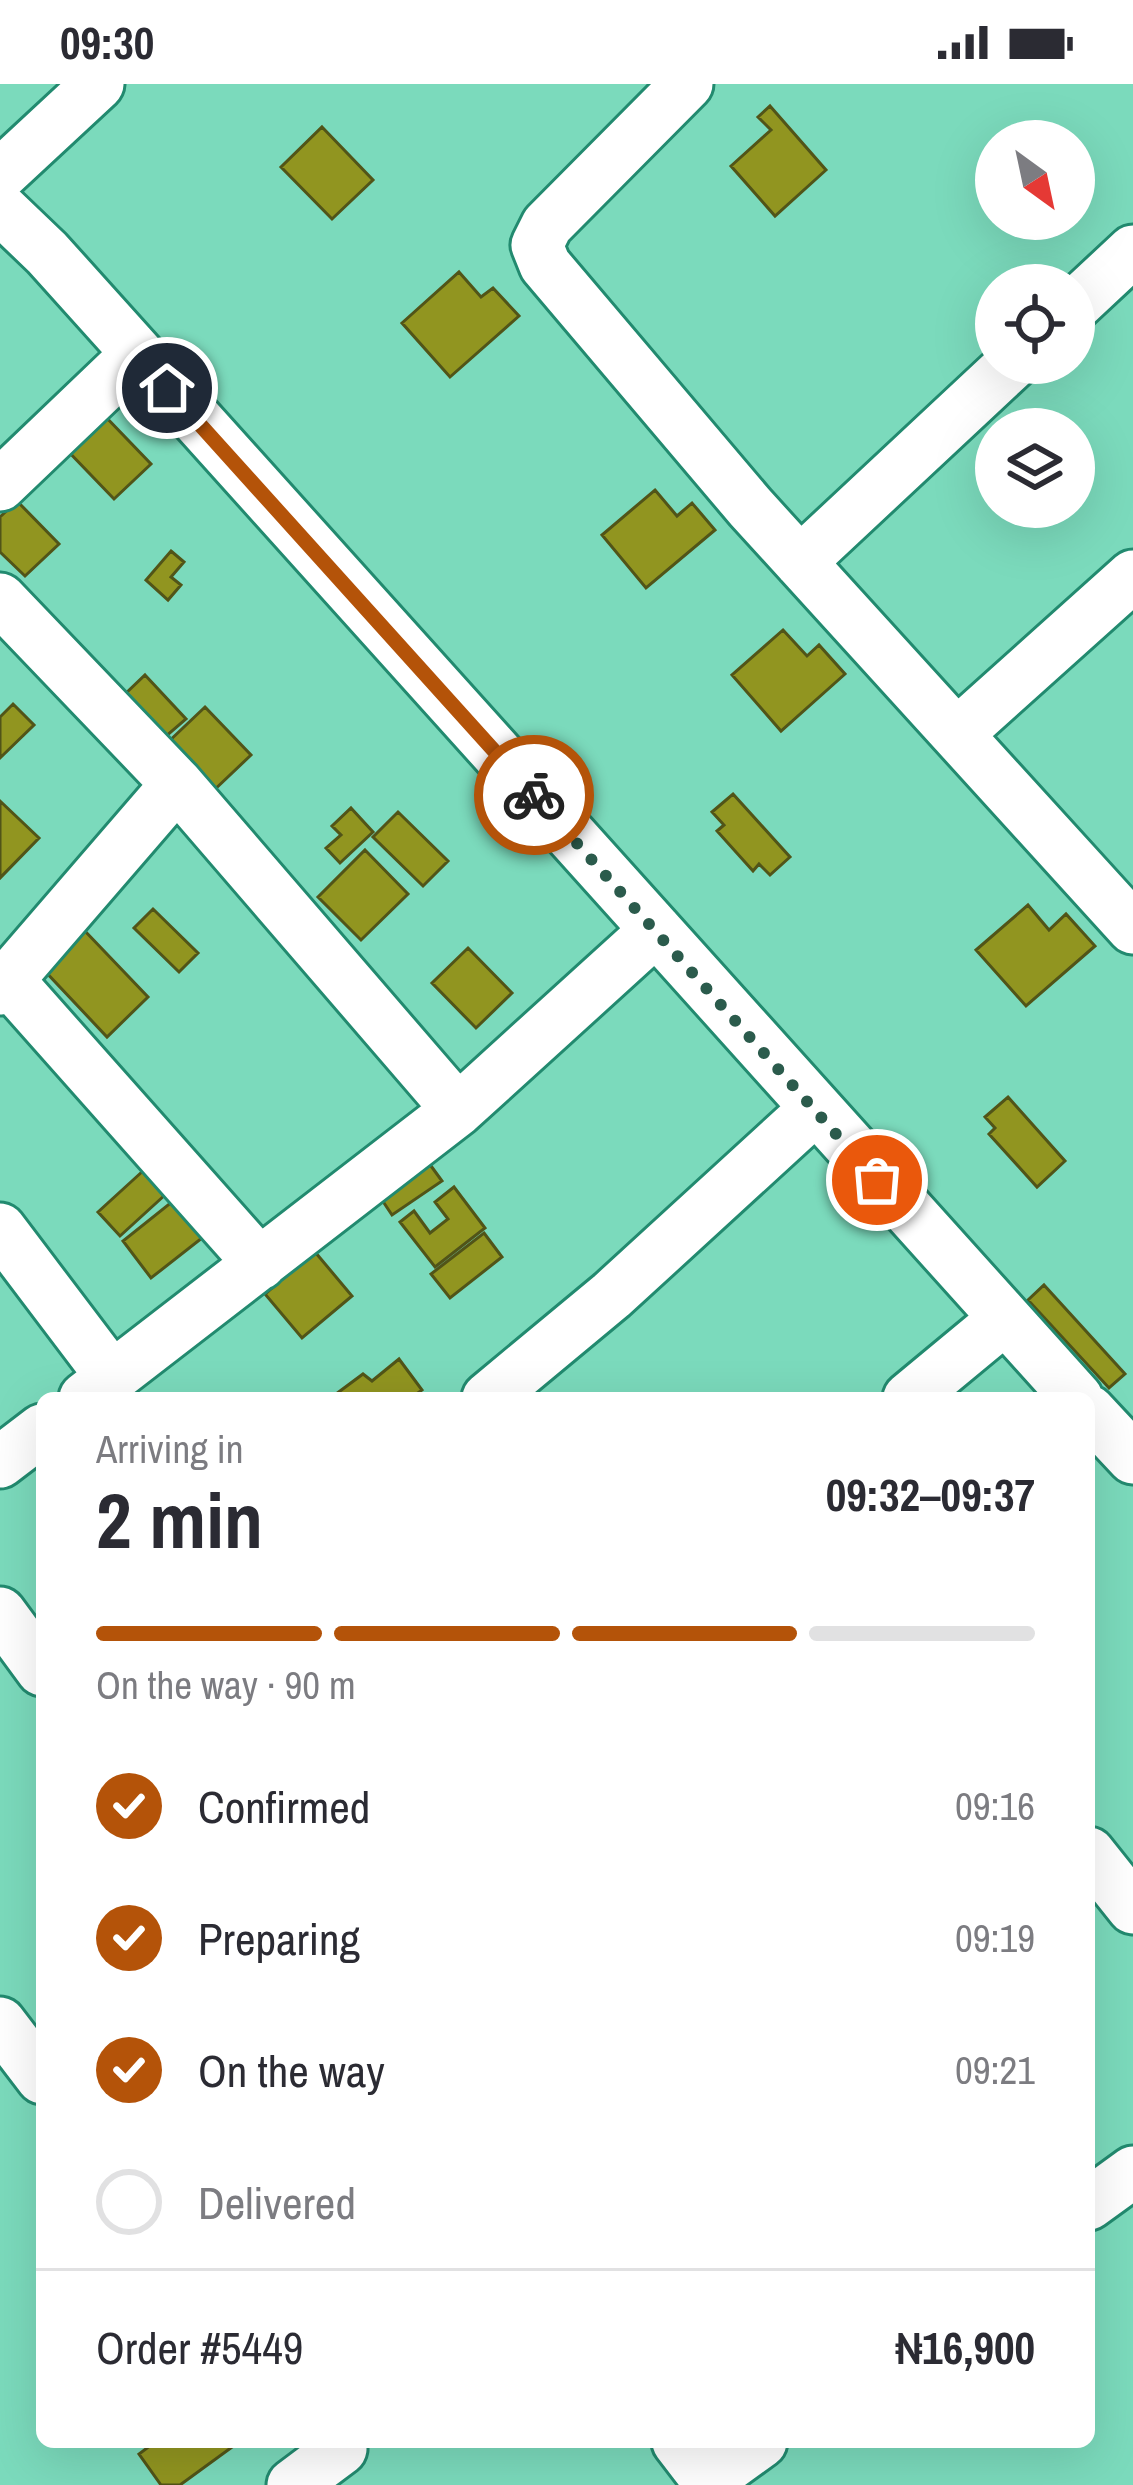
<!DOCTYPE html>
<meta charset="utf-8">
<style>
body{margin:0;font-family:"Archivo Narrow",sans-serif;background:#f2f2f3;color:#2b2b33;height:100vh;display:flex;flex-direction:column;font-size:45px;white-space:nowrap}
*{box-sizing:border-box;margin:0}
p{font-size:39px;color:#7c7c81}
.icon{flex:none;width:66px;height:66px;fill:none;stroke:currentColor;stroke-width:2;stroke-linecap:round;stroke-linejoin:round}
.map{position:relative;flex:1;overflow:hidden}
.details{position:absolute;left:36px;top:1308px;width:1059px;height:1056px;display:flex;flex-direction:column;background:#fff;border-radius:18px;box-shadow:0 12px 48px #0002}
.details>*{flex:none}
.needle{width:78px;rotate:147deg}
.tools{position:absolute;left:975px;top:36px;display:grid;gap:24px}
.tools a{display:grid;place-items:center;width:120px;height:120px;border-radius:50%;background:#fff;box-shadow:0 12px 48px #0002;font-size:60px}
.pin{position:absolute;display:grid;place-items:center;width:102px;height:102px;color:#fff;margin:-51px;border:6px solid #fff;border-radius:50%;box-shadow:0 3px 12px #0007}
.courier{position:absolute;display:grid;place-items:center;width:120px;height:120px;margin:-60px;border:9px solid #b45309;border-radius:50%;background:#fff;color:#222;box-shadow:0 3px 15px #0007}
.overview em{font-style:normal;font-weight:700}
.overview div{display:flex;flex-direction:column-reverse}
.overview{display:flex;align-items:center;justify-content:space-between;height:204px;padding:0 60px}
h1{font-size:78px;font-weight:700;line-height:90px}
.bar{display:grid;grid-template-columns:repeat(4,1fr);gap:18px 12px;align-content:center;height:144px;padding:0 60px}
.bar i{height:15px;border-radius:9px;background:#e1e1e2}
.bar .current{background:#b45309}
.bar p{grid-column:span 4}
.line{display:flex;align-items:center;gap:30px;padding:0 60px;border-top:3px solid #e1e1e2}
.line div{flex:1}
ol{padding:0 60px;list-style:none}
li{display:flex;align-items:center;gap:36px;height:132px}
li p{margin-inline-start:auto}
li .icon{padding:12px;border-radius:50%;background:#b45309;color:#fff;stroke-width:4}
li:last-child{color:#7c7c81}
li i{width:66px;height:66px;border:6px solid #e1e1e2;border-radius:50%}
.status{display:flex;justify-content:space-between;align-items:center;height:84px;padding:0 60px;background:#fff;direction:ltr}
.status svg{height:33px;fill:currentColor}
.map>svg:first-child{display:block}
.building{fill:#919520;stroke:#515418;stroke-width:3}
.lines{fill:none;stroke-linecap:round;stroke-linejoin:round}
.minor-casing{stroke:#228a6f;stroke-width:57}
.minor{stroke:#fff;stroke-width:51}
.done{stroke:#2b5b4c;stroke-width:12;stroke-dasharray:0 21.6}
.route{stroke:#b45309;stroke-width:15}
</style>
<div class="status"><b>09:30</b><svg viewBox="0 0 49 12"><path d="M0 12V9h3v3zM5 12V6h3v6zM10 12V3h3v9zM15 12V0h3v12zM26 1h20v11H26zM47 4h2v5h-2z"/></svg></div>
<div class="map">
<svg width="1133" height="2401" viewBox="0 0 1133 2401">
<rect width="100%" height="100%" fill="#7bdabc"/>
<!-- building -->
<path class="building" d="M770 22 826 86 775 132 731 82 771 46 758 33Z
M322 43 373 96 332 135 281 83Z
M459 188 481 213 493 204 519 232 450 293 402 239Z
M102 329 151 380 114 415 65 364Z
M655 406 677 432 692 419 715 446 646 504 602 451Z
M17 417 59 460 25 492 0 468V433Z
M171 467 184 478 171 493 181 501 168 516 146 496Z
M783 546 807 572 819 561 845 590 781 647 732 591Z
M145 591 186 635 164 654 124 611Z
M13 620 34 641 0 674V633Z
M205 623 251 671 210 710 164 662Z
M733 710 790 773 770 791 759 780 753 787 717 747 724 741 712 728Z
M0 717 39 754 0 794Z
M351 724 373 748 340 779 326 764 341 751 332 742Z
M398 728 448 777 423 802 373 753Z
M365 766 408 810 361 856 318 813Z
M1028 821 1049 846 1066 830 1095 862 1026 922 976 866Z
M153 825 198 869 179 888 134 844Z
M83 845 148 913 107 953 42 884Z
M468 864 512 909 476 944 432 899Z
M1008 1013 1065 1077 1037 1103 989 1050 995 1044 985 1033Z
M423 1071 442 1097 392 1131 374 1104Z
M144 1086 166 1110 120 1152 98 1128Z
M454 1103 485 1144 435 1183 400 1138 414 1127 430 1149 448 1135 435 1118Z
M173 1117 202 1154 151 1194 123 1157Z
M484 1149 502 1173 450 1214 431 1190Z
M310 1162 352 1212 302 1254 265 1210 288 1190 283 1184Z
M1044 1201 1125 1290 1109 1304 1028 1216Z
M399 1275 422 1306 411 1314 336 1310 363 1290 372 1297Z
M155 2358H239L180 2401H161L139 2370Z"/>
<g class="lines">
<!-- minor casing -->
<g class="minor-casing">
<path id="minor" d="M687 0 547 141 537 161 545 181 750 423 1133 844
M0 91 98 0
M0 124 47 169 1077 1314
M1074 222 1133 167
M0 401 137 270
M800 478 1013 279
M0 515 177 700 458 1026
M957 650 1133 492
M7 895 260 1180
M0 905 177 700
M0 1145 112 1293
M85 1314 458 1026 656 846
M488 1314 612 1211 814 1026
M909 1314 1003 1236
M1089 1327 1133 1374
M0 1378 42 1346
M0 1529 42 1586
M1089 1769 1133 1824
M0 1939 42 1994
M1089 2120 1133 2088
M678 2358 711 2401
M707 2397 761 2358
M293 2401 341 2365"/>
</g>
<!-- minor -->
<use href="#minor" class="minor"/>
</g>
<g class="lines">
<!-- done -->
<path class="done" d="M534 711 877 1096"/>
<!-- route -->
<path class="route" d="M167 304 534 711"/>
</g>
</svg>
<div class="tools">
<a><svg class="needle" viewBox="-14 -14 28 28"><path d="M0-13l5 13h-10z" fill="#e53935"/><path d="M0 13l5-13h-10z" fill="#7c7c81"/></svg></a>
<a><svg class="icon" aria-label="locate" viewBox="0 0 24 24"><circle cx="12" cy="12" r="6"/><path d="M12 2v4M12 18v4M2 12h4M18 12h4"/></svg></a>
<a><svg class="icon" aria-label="layers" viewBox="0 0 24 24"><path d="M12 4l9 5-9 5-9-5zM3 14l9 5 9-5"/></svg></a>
</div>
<div class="pin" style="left:877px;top:1096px;background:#ea580c"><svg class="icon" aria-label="bag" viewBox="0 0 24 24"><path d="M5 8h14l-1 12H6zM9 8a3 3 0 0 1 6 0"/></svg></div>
<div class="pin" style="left:167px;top:304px;background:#1f2937"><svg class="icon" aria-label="home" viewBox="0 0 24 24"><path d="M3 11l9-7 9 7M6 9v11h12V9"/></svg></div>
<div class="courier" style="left:534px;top:711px"><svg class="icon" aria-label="bike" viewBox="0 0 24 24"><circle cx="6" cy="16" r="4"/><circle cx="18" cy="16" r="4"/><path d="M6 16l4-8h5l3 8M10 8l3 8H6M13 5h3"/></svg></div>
<section class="details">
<div class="overview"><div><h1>2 min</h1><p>Arriving in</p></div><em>09:32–09:37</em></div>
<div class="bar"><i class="current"></i><i class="current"></i><i class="current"></i><i></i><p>On the way · 90 m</p></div>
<ol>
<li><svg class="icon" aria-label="check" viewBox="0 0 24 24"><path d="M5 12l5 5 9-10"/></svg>Confirmed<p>09:16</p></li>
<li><svg class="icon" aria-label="check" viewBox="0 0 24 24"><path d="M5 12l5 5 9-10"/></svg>Preparing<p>09:19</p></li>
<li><svg class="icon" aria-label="check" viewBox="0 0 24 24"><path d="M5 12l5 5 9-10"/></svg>On the way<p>09:21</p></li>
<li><i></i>Delivered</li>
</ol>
<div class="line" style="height:156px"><div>Order #5449</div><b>₦16,900</b></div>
</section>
</div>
